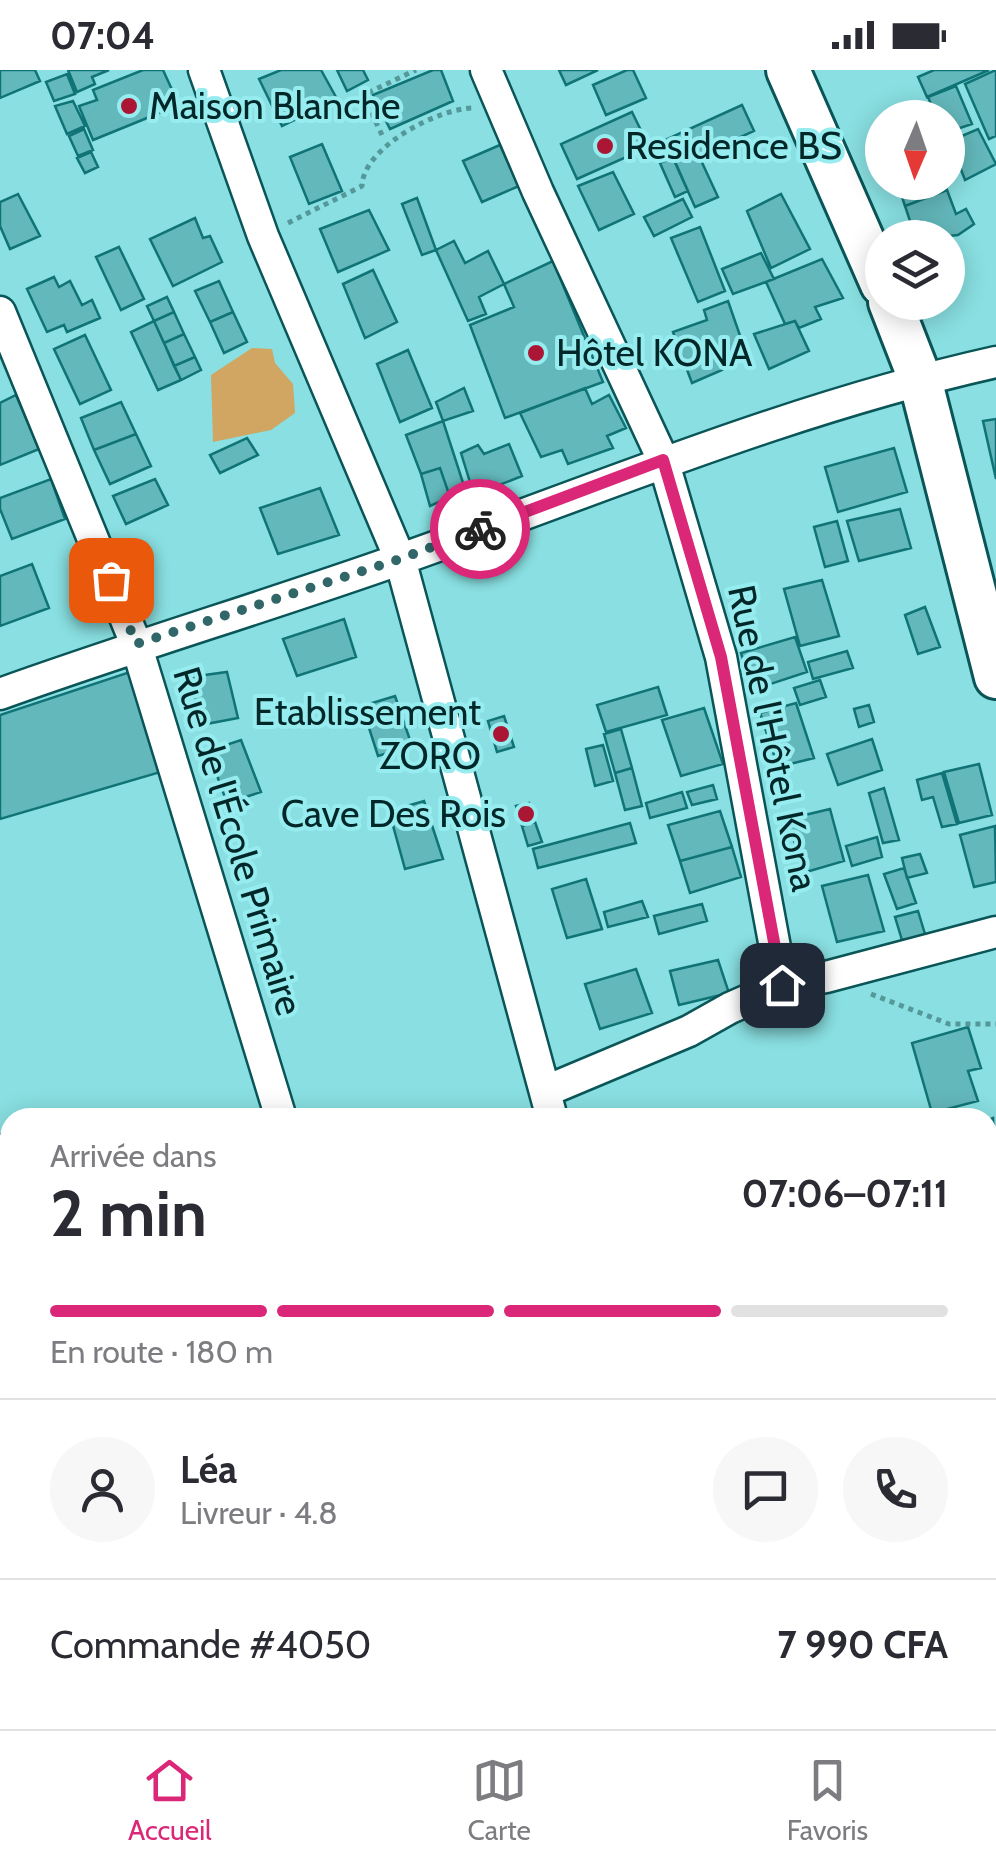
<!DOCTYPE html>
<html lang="fr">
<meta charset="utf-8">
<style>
body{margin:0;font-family:Cabin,sans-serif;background:#f7f7f7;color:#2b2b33;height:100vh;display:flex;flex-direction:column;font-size:38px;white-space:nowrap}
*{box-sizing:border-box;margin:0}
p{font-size:32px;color:#7c7c81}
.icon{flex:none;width:55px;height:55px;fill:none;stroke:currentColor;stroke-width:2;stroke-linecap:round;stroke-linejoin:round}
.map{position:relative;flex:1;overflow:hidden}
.panel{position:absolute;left:0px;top:1038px;width:998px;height:622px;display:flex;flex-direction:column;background:#fff;border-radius:30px 30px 0 0;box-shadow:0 5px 25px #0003}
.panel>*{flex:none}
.needle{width:65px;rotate:182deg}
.tools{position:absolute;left:865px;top:30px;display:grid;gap:20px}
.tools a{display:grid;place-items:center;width:100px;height:100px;border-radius:50%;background:#fff;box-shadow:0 5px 25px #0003;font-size:50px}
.pin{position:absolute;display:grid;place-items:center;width:85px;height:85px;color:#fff;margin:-42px;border-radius:20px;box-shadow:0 5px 15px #0006}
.courier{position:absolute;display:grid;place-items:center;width:100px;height:100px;margin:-50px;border:8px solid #db2777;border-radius:50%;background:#fff;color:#222;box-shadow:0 2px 12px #0007}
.summary em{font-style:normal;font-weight:700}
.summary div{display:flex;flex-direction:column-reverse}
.summary{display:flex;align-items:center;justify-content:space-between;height:170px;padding:0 50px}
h1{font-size:65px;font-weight:700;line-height:75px}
.bar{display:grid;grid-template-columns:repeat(4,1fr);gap:15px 10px;align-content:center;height:120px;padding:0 50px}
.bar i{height:12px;border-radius:8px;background:#e1e1e2}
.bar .active{background:#db2777}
.bar p{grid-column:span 4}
.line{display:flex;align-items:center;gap:25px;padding:0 50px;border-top:2px solid #e1e1e2}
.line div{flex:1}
.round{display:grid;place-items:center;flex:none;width:105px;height:105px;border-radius:52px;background:#f7f7f7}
.status{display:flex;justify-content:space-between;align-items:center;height:70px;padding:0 50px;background:#fff;direction:ltr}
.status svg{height:28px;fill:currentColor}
.tabs{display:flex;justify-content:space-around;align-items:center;height:140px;border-top:2px solid #e1e1e2;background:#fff;font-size:28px;color:#7c7c81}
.tabs a{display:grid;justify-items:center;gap:5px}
.tabs .active{color:#db2777}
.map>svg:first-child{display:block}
.built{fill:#72d3d6}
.green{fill:#d0a662}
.building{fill:#63b8bb;stroke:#107477;stroke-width:2.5}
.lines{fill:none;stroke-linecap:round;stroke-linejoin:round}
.street-casing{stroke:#0a5557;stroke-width:35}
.secondary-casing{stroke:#0a5557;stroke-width:48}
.path{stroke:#549899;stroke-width:5;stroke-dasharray:5 5;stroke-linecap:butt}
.street{stroke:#fff;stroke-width:30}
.secondary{stroke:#fff;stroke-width:42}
.done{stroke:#316769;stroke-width:10;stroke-dasharray:0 18}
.route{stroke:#db2777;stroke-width:12}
.poi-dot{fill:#ac1635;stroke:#96ecef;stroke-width:4}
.labels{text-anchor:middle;stroke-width:8;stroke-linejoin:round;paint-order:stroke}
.poi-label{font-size:38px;fill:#012728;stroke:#96ecef;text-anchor:start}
.street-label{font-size:38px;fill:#012728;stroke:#96ecef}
</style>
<div class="status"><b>07:04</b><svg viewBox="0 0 49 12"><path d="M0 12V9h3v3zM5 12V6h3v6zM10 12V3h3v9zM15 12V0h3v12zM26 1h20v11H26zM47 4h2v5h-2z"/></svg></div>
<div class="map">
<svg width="996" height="1659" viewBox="0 0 996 1659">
<rect width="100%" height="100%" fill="#89dfe1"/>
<!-- built -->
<path class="built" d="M206 1650H699L701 1659H209Z"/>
<!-- green -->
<path class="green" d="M252 278 272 279 275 293 293 314 295 343 271 360 213 372 211 305Z"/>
<!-- building -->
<path class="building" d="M0 0H35L40 11 0 28Z
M68 0H109L92 7 95 14 77 22Z
M143 0H163L179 35 93 70 79 36 97 30 93 20Z
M281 0H321L337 29 282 56 259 9Z
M337 0H363L368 10 347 21Z
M433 0H441L453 31 390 59 373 25Z
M559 0H598L566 15Z
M627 0H633L646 28 606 45 593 15Z
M934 0H989L927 27 918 7Z
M996 0V66L989 69 965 14Z
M67 4 75 24 54 31 46 12Z
M956 16 972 54 948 62V48H937L928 27Z
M73 31 85 56 67 64 55 36Z
M742 35 754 61 699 86 718 127 695 137 665 70Z
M632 42 649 77 577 109 561 74Z
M84 59 93 80 78 86 69 66Z
M978 59 996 94 965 110 950 71Z
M322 74 342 121 309 134 290 87Z
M500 75 519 116 482 132 463 91Z
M91 82 98 97 85 103 77 88Z
M673 87 688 121 675 127 660 93Z
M613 102 634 144 599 160 578 116Z
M897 112H942L947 120 905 136Z
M947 120 956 144 966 139 974 154 958 165 929 168 921 151 911 154 905 136Z
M18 124 40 166 10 179 0 156V132Z
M781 124 810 179 771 198 747 141Z
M417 128 436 180 422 185 402 134Z
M683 129 692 147 654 166 644 147Z
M369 140 389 180 338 202 320 159Z
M195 148 203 168 210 166 222 192 173 216 150 169Z
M700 157 725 221 698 232 671 168Z
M454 171 465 193 488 181 504 214 479 227 486 244 468 251 436 180Z
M119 177 144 229 121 240 96 187Z
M761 183 774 209 733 224 722 199Z
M822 189 843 228 815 237 821 249 799 258 795 251 785 254 766 212Z
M553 191 603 312 505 348 470 255 514 237 504 214Z
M373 200 397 252 365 268 343 214Z
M54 207 59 217 70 211 82 235 92 230 100 248 67 262 64 255 47 262 27 219Z
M219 211 233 242 210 252 195 221Z
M167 227 174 242 154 251 147 236Z
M728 231 745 280 720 289 722 300 692 313 673 262 707 250 704 240Z
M174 242 184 264 164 273 154 251Z
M233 242 247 272 224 283 210 252Z
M154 251 181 310 158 320 131 262Z
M795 251 809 281 769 299 754 264Z
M184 264 195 287 174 296 164 273Z
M85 265 111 320 80 334 54 279Z
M408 280 432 338 400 352 377 294Z
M195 287 201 300 181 310 174 296Z
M464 318 473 341 443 351 436 332Z
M585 318 592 334 609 325 626 358 607 366 613 378 568 394 562 380 541 387 520 343Z
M16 325 39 379 0 395V333Z
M121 332 136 364 94 380 81 348Z
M996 349V409L983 351Z
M443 351 465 419 450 427 440 398 421 404 406 365Z
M136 364 151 396 110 414 94 380Z
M247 368 258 385 220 403 210 385Z
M509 374 522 406 474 425 461 383 478 375 484 384Z
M894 378 907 422 838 442 825 397Z
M440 398 450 427 430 436 421 404Z
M51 409 65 449 12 469 0 439V428Z
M155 409 168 435 126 454 113 426Z
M320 418 339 465 278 484 260 438Z
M900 439 911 478 859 491 847 451Z
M837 451 848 491 825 497 814 457Z
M32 494 49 538 0 556V506Z
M822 510 839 566 800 576 784 519Z
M925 537 940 577 918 584 905 545Z
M344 549 356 587 297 606 283 569Z
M795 567 807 602 752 620 741 583Z
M847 581 853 598 813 609 808 592Z
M133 601 164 701 0 749V645Z
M227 602 238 648 201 655 190 607Z
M820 610 826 627 800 635 794 618Z
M658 617 667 645 606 662 597 635Z
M395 626 412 676 378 686 362 636Z
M796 633 814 688 778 697 760 643Z
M869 635 874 652 859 657 854 639Z
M704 638 723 694 681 706 662 650Z
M504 646 514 677 497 682 488 651Z
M621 659 632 698 615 703 604 664Z
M872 669 882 700 838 715 827 684Z
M241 670 261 722 227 733 208 681Z
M603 675 613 711 595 716 586 679Z
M979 694 992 745 959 753 944 702Z
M632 698 642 736 625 740 615 703Z
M942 703 957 754 942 757 933 727 922 730 917 710Z
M713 715 717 729 692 735 687 722Z
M884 718 899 770 883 773 869 723Z
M682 722 687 738 650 748 646 733Z
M424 731 443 789 405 799 389 741Z
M529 733 535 752 522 756 516 736Z
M830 739 844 791 803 803 788 749Z
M720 741 732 777 680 791 668 755Z
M535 752 542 772 528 776 522 756Z
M630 753 636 773 538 798 533 779Z
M995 756 996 812 974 817 960 765Z
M877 767 882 787 852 796 846 776Z
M732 777 741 807 690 823 680 791Z
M920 784 927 803 907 808 902 788Z
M904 798 916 833 897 839 884 804Z
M868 805 884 861 837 872 822 816Z
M586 809 602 859 567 868 552 819Z
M642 831 648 847 608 857 604 842Z
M702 834 707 851 659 864 654 846Z
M918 841 928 874 905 880 895 847Z
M718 890 729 923 679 935 670 901Z
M636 899 652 943 600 959 585 914Z
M968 957 981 998 968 1001 978 1031 932 1043 912 973Z
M993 1048 996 1114 988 1116V1050Z
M333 1650H349L352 1659H305Z
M651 1650H661L663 1659H622Z"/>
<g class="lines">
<!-- street casing -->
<g class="street-casing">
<path id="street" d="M204 0 263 166 400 489 552 1048
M486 0 538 122 663 390 721 587 782 915
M0 242 136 574 281 1048
M0 624C133 576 268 536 401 489 599 419 790 338 996 292
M546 1021 689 961 730 938 782 915 826 907 996 862
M0 1080 10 1112
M988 1172 996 1170
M988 1449 996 1434
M0 1633 10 1630
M178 1650 180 1659
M716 1650 718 1659
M882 1659 887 1650"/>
</g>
<!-- secondary casing -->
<g class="secondary-casing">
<path id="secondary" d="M788 0 882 214
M890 232 920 309 996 607"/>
</g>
<!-- path -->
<path class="path" d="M382 65 363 25 416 0
M288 153 362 116C363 77 439 38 473 38
M871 924 949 954H996"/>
<!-- street -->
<use href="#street" class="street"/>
<!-- secondary -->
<use href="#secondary" class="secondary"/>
</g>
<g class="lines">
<!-- done -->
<path class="done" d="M111 510 136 574 400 489 480 459"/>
<!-- route -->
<path class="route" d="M480 459 663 390 721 587 782 915"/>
</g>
<!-- markers -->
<g class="poi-dot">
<circle cx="129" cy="36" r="10"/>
<circle cx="605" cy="76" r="10"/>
<circle cx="536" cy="283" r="10"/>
<circle cx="501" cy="664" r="10"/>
<circle cx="526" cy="744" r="10"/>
</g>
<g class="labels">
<!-- poi labels -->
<g class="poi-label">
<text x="149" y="49">Maison Blanche</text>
<text x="625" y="89">Residence BS</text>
<text x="556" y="296">Hôtel KONA</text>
<text x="481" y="655" text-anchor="end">Etablissement<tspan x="481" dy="44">ZORO</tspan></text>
<text x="506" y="757" text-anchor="end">Cave Des Rois</text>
</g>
<!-- street labels -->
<g class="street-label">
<text transform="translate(773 668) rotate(78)" y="13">Rue de l'Hôtel Kona</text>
<text transform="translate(238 771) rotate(73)" y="13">Rue de l'École Primaire</text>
</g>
</g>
</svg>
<div class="tools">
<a><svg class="needle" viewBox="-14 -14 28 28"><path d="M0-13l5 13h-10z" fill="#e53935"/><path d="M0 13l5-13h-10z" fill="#7c7c81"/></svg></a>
<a><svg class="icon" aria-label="layers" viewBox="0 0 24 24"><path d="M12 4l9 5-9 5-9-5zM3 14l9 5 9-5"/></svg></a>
</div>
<div class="pin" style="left:111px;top:510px;background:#ea580c"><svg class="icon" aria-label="bag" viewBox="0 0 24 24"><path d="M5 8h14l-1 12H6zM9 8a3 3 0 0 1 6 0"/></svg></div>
<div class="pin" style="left:782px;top:915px;background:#1f2937"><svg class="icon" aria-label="home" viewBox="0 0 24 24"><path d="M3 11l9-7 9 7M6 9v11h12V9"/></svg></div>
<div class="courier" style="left:480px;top:459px"><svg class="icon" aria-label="bike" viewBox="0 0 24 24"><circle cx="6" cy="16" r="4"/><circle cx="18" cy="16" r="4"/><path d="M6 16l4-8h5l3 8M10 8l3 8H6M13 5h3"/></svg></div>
<section class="panel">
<div class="summary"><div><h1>2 min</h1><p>Arrivée dans</p></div><em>07:06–07:11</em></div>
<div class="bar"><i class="active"></i><i class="active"></i><i class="active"></i><i></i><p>En route · 180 m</p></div>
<div class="line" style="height:180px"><a class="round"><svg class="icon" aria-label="person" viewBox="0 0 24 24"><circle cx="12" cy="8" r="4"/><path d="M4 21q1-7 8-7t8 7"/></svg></a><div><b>Léa</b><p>Livreur · 4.8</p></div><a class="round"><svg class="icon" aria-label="chat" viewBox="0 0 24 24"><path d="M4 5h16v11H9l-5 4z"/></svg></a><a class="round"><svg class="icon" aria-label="phone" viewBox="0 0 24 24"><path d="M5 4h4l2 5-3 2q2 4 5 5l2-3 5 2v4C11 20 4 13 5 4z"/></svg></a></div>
<div class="line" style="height:130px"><div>Commande #4050</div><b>7 990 CFA</b></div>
</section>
</div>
<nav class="tabs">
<a class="active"><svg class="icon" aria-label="home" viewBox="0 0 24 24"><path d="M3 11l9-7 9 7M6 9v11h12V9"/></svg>Accueil</a>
<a><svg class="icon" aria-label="map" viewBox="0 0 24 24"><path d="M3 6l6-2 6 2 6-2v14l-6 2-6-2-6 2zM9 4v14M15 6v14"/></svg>Carte</a>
<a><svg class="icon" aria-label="saved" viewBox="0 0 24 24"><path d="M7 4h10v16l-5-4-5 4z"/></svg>Favoris</a>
</nav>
